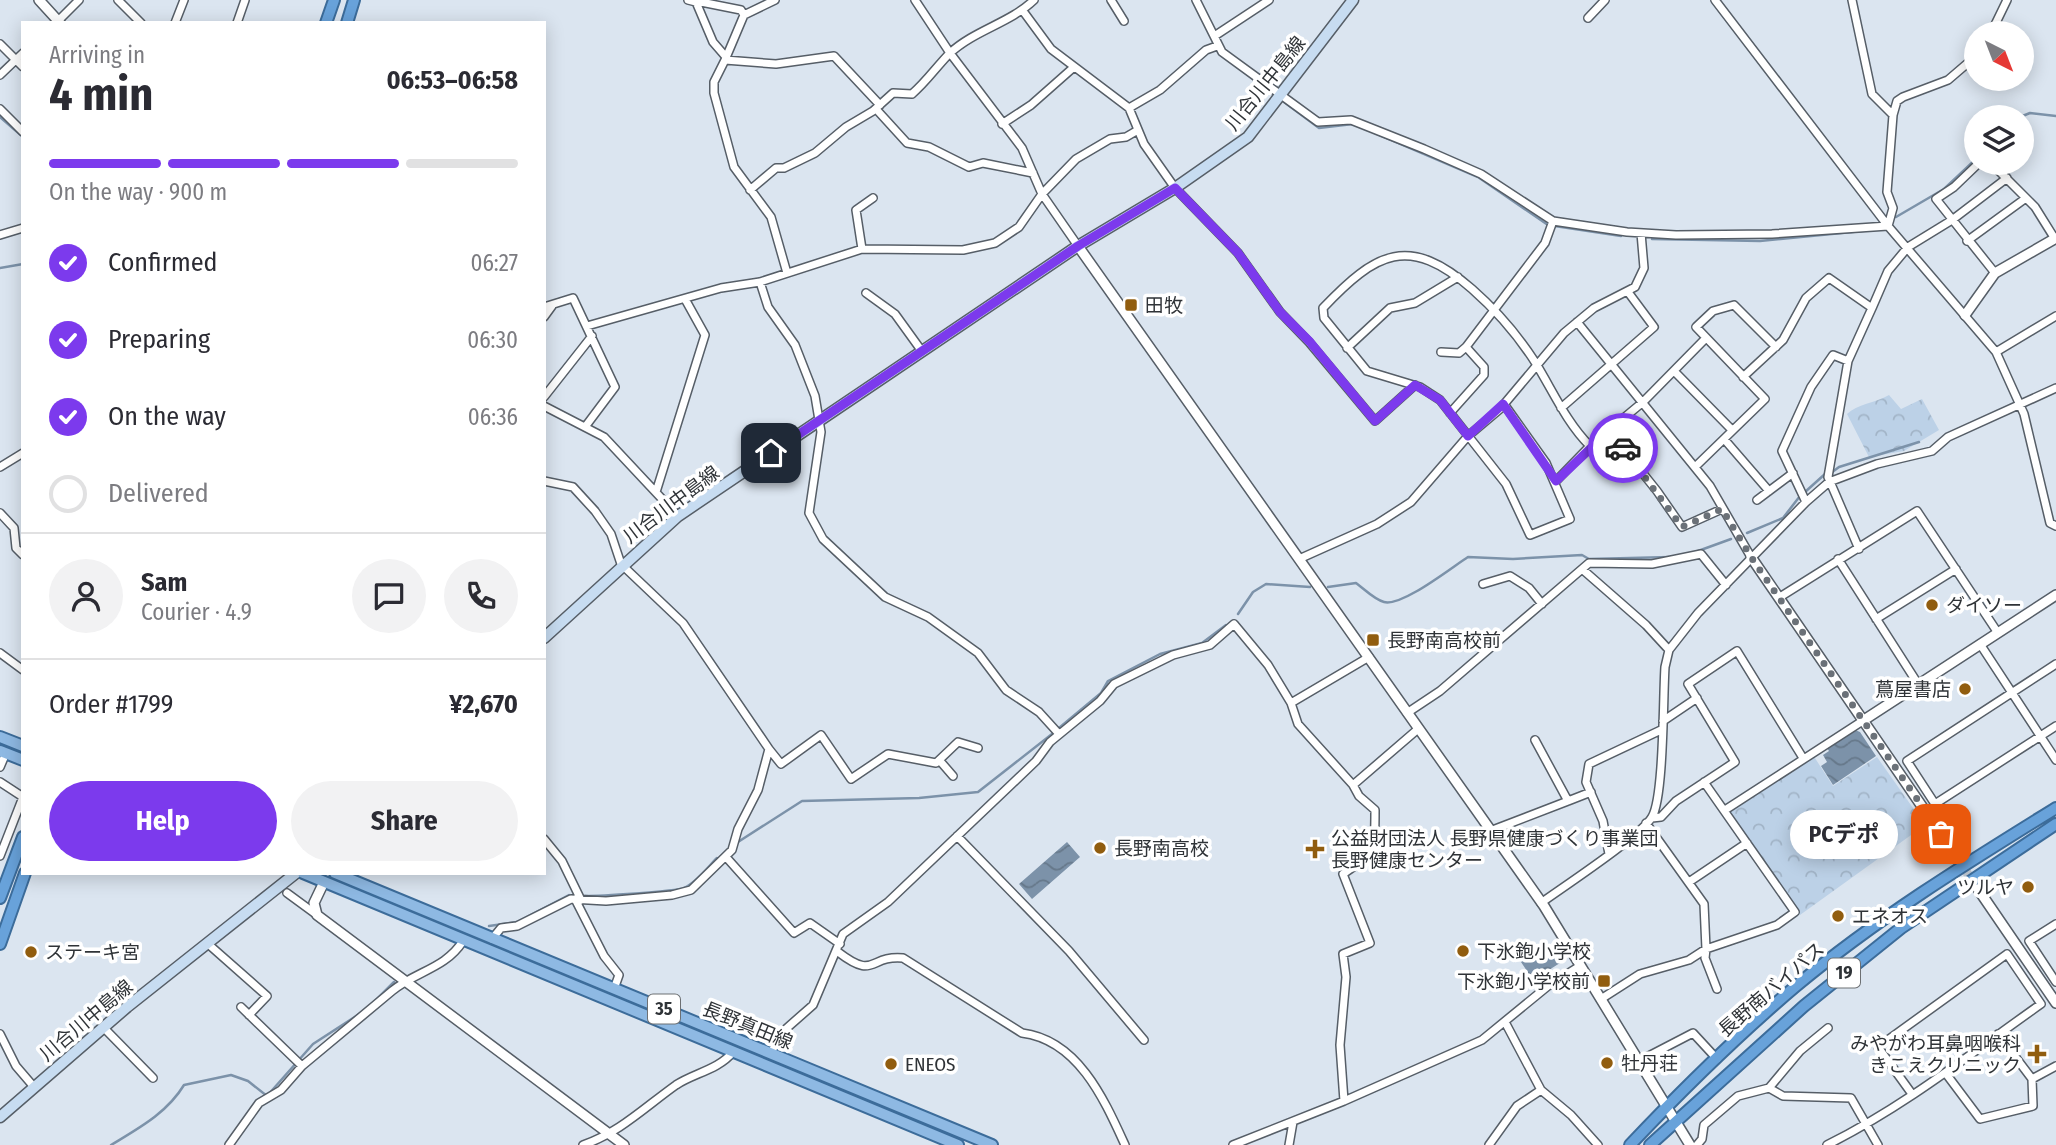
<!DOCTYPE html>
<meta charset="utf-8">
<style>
body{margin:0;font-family:"Fira Sans Condensed","Noto Sans JP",sans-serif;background:#f2f2f3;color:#2b2b33;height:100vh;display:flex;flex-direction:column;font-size:26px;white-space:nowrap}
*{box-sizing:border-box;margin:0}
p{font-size:23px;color:#7c7c81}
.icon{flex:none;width:38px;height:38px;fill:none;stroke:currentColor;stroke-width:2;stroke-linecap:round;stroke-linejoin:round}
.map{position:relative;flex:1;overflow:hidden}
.sheet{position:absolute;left:21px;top:21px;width:525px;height:854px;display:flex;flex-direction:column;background:#fff;border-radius:0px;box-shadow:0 4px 18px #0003}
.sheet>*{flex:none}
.needle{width:46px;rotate:138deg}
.buttons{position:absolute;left:1964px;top:21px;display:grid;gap:14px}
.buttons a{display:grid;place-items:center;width:70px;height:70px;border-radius:50%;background:#fff;box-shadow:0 4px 18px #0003;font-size:35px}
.pin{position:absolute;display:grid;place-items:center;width:60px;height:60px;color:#fff;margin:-30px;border-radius:14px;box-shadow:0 4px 10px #0006}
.courier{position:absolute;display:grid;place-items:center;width:70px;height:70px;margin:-35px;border:5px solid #7c3aed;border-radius:50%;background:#fff;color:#222;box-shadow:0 2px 9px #0007}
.bubble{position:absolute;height:49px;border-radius:24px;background:#fff;box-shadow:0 4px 18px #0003;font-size:23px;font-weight:700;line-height:49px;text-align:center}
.overview em{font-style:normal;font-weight:700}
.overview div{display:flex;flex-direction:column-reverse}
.overview{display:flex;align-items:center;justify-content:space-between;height:119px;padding:0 28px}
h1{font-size:46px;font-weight:700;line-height:52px}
.bar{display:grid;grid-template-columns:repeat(4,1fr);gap:10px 7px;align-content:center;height:84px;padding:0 28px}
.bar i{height:9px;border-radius:5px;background:#e1e1e2}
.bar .active{background:#7c3aed}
.bar p{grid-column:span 4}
.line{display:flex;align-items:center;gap:18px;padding:0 28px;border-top:2px solid #e1e1e2}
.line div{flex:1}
.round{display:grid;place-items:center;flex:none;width:74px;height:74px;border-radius:37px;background:#f2f2f3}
ol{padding:0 28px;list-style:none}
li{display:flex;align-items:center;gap:21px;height:77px}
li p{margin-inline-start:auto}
li .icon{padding:7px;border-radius:50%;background:#7c3aed;color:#fff;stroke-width:4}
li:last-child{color:#7c7c81}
li i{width:38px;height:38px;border:4px solid #e1e1e2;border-radius:50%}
.primary-button{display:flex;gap:14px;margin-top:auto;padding:14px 28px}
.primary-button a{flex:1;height:80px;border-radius:42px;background:#7c3aed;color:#fff;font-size:28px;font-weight:700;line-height:80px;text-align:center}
.primary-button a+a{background:#f2f2f3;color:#2b2b33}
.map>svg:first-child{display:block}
.park{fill:url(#park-crowns)}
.water{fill:url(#water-waves)}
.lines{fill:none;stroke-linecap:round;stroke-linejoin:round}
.stream{stroke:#7c92a9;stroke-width:2.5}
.tertiary-tunnel{stroke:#b9c1cb;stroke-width:9;stroke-dasharray:9 4.5;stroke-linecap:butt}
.minor-casing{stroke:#565e67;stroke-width:10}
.tertiary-casing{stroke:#565e67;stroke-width:12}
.secondary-casing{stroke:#565e67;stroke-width:13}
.primary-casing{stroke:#3c6c9a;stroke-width:14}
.trunk-casing{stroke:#3c6c9a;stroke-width:14}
.minor{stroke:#fff;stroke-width:7}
.tertiary{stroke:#fff;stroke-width:9}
.secondary{stroke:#c7dcf1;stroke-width:10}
.primary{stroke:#8eb9e3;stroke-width:10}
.trunk{stroke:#68a2da;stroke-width:10}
.done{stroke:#6b7178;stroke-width:7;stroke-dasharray:0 12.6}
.route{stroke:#7c3aed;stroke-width:9}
.poi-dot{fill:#915d0f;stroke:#fff;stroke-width:2.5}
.labels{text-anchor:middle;stroke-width:7;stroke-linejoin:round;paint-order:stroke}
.shield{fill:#fff;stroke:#6d7073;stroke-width:2}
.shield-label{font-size:18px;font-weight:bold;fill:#2f3337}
.street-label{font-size:19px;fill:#2f3337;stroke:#fff}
.poi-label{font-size:19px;fill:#2f3337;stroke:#fff;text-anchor:start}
</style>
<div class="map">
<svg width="2056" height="1145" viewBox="0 0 2056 1145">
<defs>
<pattern id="park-crowns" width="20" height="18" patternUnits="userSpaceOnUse" patternTransform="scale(1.75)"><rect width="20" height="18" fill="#bcd1e7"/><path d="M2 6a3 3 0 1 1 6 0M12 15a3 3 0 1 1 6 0" fill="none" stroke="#a2b4c7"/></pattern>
<pattern id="water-waves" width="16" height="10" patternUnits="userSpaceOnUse" patternTransform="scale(1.75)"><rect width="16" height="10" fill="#7c92a9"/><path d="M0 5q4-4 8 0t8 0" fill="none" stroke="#66788a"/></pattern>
</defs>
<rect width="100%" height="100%" fill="#dbe5f0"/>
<!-- park -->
<path class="park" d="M1889 395 1901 409 1922 399 1939 430 1904 451 1869 457 1847 414C1857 404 1875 403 1889 395Z
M1813 755 1833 786 1877 757 1925 825 1800 915 1730 812 1731 808Z"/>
<!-- water -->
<path class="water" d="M1855 730 1860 732 1876 756 1833 785 1821 766 1827 762 1823 755 1829 751 1827 748Z
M1067 842 1080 857 1032 899 1019 884Z
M1549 945 1560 963 1533 980 1521 962Z"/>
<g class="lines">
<!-- stream -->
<path class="stream" d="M1284 102 1319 128 1353 124
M0 117 23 137
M2020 117 2030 113 2056 116
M1375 133 1478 177 1548 225 1621 236
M1896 217 1944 189 1976 159
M1652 239 1760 241 1883 229
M0 268 23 264
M1831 473 1839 467 1919 442
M1805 492 1825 474
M1747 533 1783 518 1800 496
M1698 551 1731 539
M1328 587 1356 583C1364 589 1375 600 1384 602 1402 607 1452 567 1468 557L1513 559 1582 555 1589 559 1671 557
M1238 614 1253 592 1266 584 1310 587
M1059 728 1101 693 1108 681 1160 654 1202 643 1226 625
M738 842 802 801 919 798 978 792 1052 734
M585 896C598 896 675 892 684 888 696 883 708 867 717 858
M489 926 517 922 569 895
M374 1002 394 982
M111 1145C139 1128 167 1113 184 1085L231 1075 248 1081 267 1096 313 1044 364 1011"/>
<!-- tertiary-tunnel -->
<path class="tertiary-tunnel" d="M1956 856 1975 885"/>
<!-- minor casing -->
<g class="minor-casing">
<path id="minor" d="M118 0 141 23
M688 0 696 2 713 42 726 57
M775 0 744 15 725 60 776 64 834 56 880 105
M915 0 950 53 1022 148 1042 194 1078 246
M1111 0 1124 21
M1196 0 1222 52 1318 122 1351 120 1424 149 1481 174 1553 221 1627 232 1676 235 1772 234 1888 226
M1715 0 1888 226
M1852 0 1872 94 1893 115 1887 192 1893 208 1888 226 1996 352 2024 414 2050 523 2056 526
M696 1 741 10 744 15
M1023 11 1051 49 1129 108 1160 90 1206 50 1217 46
M1588 18 1605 0
M56 23 79 0
M175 23 184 0
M237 23 245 0
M1991 33 2007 0
M1216 35 1269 0
M0 44 23 67
M725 60 714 82V93L734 167 771 217 787 273
M0 75 23 53
M1129 108 1144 144 1175 188 1238 253 1280 312 1309 342 1375 421 1415 385
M0 109 23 132
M876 109 907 143 929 147 969 167 983 163 1033 173
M1893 115 1897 101 1903 97 1948 80 1976 56
M1002 124 1031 105 1074 67
M1979 163 1954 187 1936 199 1995 273
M1991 163 2035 207 2055 239
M750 190 776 168H784L815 153 846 127 873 111 893 93 912 94C927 81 937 66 950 53 975 30 1010 23 1034 0
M0 235 23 228
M1967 241 2026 198
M862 249 856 210 873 198
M760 282 768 307 795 345 815 396 821 432 809 513 823 539 885 597 928 617 978 653 1006 690 1039 712 1059 734
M866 293 895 314 921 350
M544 307 573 298 615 387 585 427
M544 317 552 306
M1577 322 1710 486 1751 557
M587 326 721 288 760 282 862 249 963 250 995 243 1019 227 1042 194 1076 159 1110 139 1126 137 1138 130
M1347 348 1390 308 1415 303 1458 277
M1441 352 1459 353 1466 347 1545 243 1553 221
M1996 352 2056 316
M1674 371 1732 430
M1743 377 1783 340 1806 298 1829 278 1872 308 1888 271 1908 247 1952 220 2007 178
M544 397 592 336
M1504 404 1546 463 1570 519 1530 535 1506 484 1440 400 1420 387 1367 371 1324 318 1323 308C1376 252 1409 234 1472 289 1497 311 1517 334 1535 362 1553 391 1566 422 1590 446
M544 406 604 437 678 516
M1561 408 1654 327 1628 292
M1450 413 1484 375V367L1466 347
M1609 431 1657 491 1682 527 1722 509
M1724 439 1769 491
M0 467 23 453
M1695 467 1765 399 1696 327 1713 311 1734 305 1776 347
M1556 481 1590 446 1643 402 1706 338
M656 492 705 335 685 299
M1757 500 1793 473
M1806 502 1782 451 1811 387 1833 355 1848 361
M0 513 14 528 16 548 23 555
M1859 549 1828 477 1848 361 1872 308
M1299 559 1377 524 1411 502 1468 436 1500 409 1564 333 1594 308 1635 287 1644 268 1641 233
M1838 559 1918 684
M1582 569 1589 563 1652 564 1701 554 1726 585
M1483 584 1510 576 1529 588 1542 604
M1780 597 1917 511 1998 633
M1876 619 1956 569
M1980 644 2056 760
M0 653 23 670
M2056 664 1907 761 1935 804 2056 726
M1291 703 1298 724 1353 785
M1407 713 1440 691 1582 569 1646 625 1669 650
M1663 721 1697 698
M1535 740 1568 801 1591 792
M769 749 781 764 821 735 851 779 888 754 936 763 958 742 978 748
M940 761 953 776
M0 767 6 753
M0 782 23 797 0 856
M1704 782 1795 912 1777 925 1706 949 1705 958 1717 989
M1725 810 1864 720
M1652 818 1661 817 1676 801 1735 762 1688 684 1737 651 1803 758
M1490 831 1568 801
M957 836 1069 951 1144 1040
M544 839 562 861 581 900
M1609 854 1603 821 1586 782 1589 764 1661 730
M726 857 794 933 810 923 840 944
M1689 882 1747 843
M287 893 317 915
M575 899 604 956 619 975 614 989
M1541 903C1563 887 1641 836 1652 817 1664 797 1663 696 1665 667L1669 650 1698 613 1806 502 1829 482 1877 464 1932 451 1948 437 2056 388
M2056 924 2029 941 2056 982
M492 939 501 928 517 926 571 899 606 901 672 895 691 890 732 850 738 829 758 790 769 749 683 623 621 564 611 534 595 511 573 487 544 481
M207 943 267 996 249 1015
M838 952C876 981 868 955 903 958L1022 1033C1078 1040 1104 1099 1125 1145
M1601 999 1640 974 1689 960 1706 949 1704 904 1646 823
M241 1007 302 1066
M1505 1022 1541 1090 1571 1115 1598 1145
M104 1028 153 1078
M0 1034 16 1066 34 1087
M771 1054 779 1035 813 1005 843 934 888 902 1036 761 1050 742 1100 701 1114 684 1173 655 1210 645 1234 624 1268 665 1291 703 1369 657
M1639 1061 1693 1033 1717 1059
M1947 1075 1980 1119 2033 1106 2032 1079 1998 1034
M2032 1079 2056 1066
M1769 1088 1783 1096 1851 1098 1878 1145
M1344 1101 1340 1045 1346 977 1343 954 1370 943 1343 874C1375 853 1375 848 1375 810L1359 796 1353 785 1418 729
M229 1145 259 1103 281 1090 302 1066 392 991C416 971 445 969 463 941
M583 1145C619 1133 645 1107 676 1085 694 1073 718 1070 733 1052
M1233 1145 1344 1101 1482 1040 1548 986 1580 966
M1289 1145 1293 1122
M1489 1145 1517 1106 1541 1090
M1697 1145 1702 1139 1704 1125 1738 1096 1769 1088 1800 1051 1828 1028
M1827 1145C1905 1106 1970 1054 2041 1004L2007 954 1878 1047 1912 1094"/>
</g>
<!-- tertiary casing -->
<g class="tertiary-casing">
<path id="tertiary" d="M39 0 60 23
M1078 246 1544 906 1690 1145
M1965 315 1995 273 2056 238
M1751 557 1956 856
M1864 720 2056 595
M324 882 314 903 317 915 624 1145
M1978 889 2056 1003"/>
</g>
<!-- secondary casing -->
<g class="secondary-casing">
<path id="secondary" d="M544 638 678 516 1078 246 1175 188 1248 137 1353 0
M0 1117 127 1007 296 873"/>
</g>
<!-- primary casing -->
<g class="primary-casing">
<path id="primary" d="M0 737 23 746
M0 751 23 760
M303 873 958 1145
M335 873 992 1145"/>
</g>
<!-- trunk casing -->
<g class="trunk-casing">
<path id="trunk" d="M326 23 334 0
M347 23 354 0
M0 898 23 837
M0 944 25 873
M1630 1145C1682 1090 1738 1035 1796 986 1876 919 1967 863 2056 808
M1650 1145 1804 1006 1901 928 2056 824"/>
</g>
<!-- minor -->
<use href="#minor" class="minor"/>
<!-- tertiary -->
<use href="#tertiary" class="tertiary"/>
<!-- secondary -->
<use href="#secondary" class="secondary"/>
<!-- primary -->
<use href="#primary" class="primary"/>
<!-- trunk -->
<use href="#trunk" class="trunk"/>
</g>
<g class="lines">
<!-- done -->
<path class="done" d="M1623 448 1682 527 1722 509 1751 557 1941 834"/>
<!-- route -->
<path class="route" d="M771 453 1078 246 1175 188 1238 253 1280 312 1310 342 1375 421 1415 385 1440 400 1468 436 1503 404 1556 481 1609 431 1623 448"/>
</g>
<!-- markers -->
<g class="poi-dot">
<rect x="1124" y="298" width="14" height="14" rx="3.5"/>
<circle cx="1932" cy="605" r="7"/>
<rect x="1366" y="633" width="14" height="14" rx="3.5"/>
<circle cx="1965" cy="689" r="7"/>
<circle cx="1100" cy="848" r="7"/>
<path d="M1311.5 838.5h7v7h7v7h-7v7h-7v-7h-7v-7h7z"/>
<circle cx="2028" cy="887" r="7"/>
<circle cx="1838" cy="916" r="7"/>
<circle cx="1463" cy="951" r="7"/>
<circle cx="31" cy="952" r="7"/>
<rect x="1597" y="974" width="14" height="14" rx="3.5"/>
<path d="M2033.5 1043.5h7v7h7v7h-7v7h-7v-7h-7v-7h7z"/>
<circle cx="1607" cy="1063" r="7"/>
<circle cx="891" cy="1064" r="7"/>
</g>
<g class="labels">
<!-- shield labels -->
<g class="shield">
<rect x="1828" y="958.5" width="32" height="29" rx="5"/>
<rect x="648" y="994.5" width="32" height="29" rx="5"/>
</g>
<g class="shield-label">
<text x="1844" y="979">19</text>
<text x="664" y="1015">35</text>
</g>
<!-- street labels -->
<g class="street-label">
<text transform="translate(1265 83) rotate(-51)" y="7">川合川中島線</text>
<text transform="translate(671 504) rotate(-37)" y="7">川合川中島線</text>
<text transform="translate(1771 989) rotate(-41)" y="7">長野南バイパス</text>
<text transform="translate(86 1020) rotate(-40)" y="7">川合川中島線</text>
<text transform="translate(748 1025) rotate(22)" y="7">長野真田線</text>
</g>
<!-- poi labels -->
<g class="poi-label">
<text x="1145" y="312">田牧</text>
<text x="1946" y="612">ダイソー</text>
<text x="1387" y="647">長野南高校前</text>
<text x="1951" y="696" text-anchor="end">蔦屋書店</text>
<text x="1331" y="845">公益財団法人 長野県健康づくり事業団<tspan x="1331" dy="22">長野健康センター</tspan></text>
<text x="1114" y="855">長野南高校</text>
<text x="2014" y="894" text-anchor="end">ツルヤ</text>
<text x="1852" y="923">エネオス</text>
<text x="1477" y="958">下氷鉋小学校</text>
<text x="45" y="959">ステーキ宮</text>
<text x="1590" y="988" text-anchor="end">下氷鉋小学校前</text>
<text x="2021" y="1050" text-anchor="end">みやがわ耳鼻咽喉科<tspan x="2021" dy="22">きこえクリニック</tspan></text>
<text x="1621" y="1070">牡丹荘</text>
<text x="905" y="1071">ENEOS</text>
</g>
</g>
</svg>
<div class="buttons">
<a><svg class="needle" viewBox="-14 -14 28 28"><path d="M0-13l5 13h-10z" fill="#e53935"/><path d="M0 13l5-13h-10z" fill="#7c7c81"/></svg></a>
<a><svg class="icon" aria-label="layers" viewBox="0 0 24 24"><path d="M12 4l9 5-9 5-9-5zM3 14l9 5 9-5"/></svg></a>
</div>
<div class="pin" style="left:1941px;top:834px;background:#ea580c"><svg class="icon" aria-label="bag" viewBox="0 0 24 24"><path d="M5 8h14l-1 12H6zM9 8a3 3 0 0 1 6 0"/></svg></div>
<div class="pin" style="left:771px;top:453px;background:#1f2937"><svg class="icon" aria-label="home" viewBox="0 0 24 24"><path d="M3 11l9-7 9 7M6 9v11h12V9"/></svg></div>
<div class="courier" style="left:1623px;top:448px"><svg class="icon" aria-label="car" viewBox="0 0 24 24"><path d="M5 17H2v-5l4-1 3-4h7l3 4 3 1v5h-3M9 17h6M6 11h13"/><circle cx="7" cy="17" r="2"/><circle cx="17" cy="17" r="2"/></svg></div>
<div class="bubble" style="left:1790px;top:810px;width:108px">PCデポ</div>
<section class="sheet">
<div class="overview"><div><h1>4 min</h1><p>Arriving in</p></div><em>06:53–06:58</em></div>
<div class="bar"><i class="active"></i><i class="active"></i><i class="active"></i><i></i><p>On the way · 900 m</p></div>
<ol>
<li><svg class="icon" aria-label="check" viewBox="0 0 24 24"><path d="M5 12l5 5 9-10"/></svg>Confirmed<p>06:27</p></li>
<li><svg class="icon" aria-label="check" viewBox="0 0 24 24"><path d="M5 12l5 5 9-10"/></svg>Preparing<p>06:30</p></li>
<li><svg class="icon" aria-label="check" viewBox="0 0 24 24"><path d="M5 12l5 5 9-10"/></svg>On the way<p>06:36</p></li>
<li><i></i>Delivered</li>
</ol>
<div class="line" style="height:126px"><a class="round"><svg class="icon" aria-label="person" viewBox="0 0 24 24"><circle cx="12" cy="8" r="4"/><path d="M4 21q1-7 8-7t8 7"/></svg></a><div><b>Sam</b><p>Courier · 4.9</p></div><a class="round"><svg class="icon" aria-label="chat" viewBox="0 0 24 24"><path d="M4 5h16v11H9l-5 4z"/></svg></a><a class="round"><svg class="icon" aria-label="phone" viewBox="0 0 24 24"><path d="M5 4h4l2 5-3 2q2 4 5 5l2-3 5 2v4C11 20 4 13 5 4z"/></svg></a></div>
<div class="line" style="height:91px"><div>Order #1799</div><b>¥2,670</b></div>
<div class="primary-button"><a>Help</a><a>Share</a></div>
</section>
</div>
